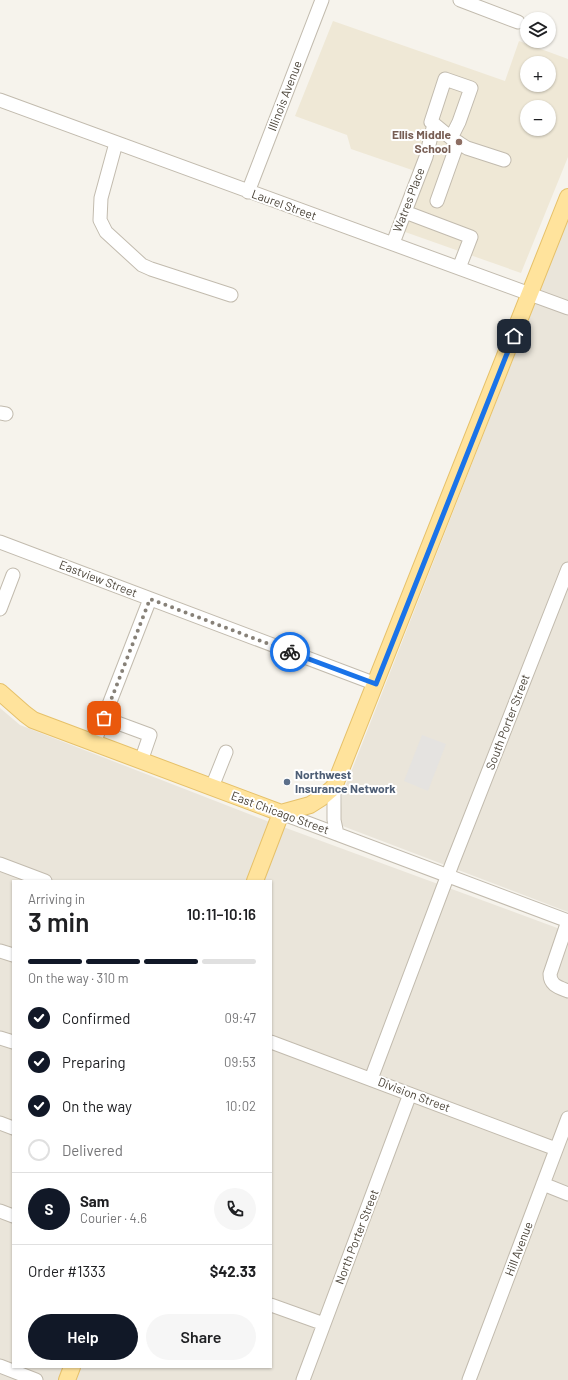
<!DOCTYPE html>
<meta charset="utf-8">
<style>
body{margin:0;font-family:Barlow,sans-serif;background:#f6f6f6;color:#202124;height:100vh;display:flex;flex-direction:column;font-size:15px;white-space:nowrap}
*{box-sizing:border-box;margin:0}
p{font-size:13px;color:#757577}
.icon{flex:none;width:22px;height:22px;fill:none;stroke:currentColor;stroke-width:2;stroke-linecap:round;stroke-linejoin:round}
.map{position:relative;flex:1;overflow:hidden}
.drawer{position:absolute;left:12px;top:880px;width:260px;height:488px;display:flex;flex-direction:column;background:#fff;border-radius:0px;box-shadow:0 1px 3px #0004}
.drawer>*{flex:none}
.tools{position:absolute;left:520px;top:12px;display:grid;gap:8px}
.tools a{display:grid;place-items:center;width:36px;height:36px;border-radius:50%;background:#fff;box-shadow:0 1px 3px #0004;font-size:20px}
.pin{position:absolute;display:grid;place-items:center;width:34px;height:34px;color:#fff;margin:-17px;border-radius:8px;box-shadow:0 2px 6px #0006}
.courier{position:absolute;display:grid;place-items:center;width:40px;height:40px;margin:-20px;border:3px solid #1a73e8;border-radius:50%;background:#fff;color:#222;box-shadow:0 1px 5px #0007}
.overview em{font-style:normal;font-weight:600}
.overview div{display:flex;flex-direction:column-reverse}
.overview{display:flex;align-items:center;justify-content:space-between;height:68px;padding:0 16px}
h1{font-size:26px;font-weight:600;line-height:30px}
.bar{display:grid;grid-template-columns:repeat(4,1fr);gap:6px 4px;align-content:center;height:48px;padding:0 16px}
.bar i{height:5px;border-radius:3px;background:#e0e0e0}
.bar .on{background:#111827}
.bar p{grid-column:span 4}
.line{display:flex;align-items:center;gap:10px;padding:0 16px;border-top:1px solid #e0e0e0}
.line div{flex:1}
.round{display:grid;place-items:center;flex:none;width:42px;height:42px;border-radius:21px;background:#f6f6f6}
ol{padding:0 16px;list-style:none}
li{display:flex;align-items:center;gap:12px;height:44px}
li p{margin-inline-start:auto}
li .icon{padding:4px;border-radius:50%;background:#111827;color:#fff;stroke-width:4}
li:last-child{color:#757577}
li i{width:22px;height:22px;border:2px solid #e0e0e0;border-radius:50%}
.primary-button{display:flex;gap:8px;margin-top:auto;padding:8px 16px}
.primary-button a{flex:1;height:46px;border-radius:24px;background:#111827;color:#fff;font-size:16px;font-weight:600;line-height:46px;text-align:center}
.primary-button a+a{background:#f6f6f6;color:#202124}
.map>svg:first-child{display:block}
.residential{fill:#eae5da;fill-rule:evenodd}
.education{fill:#efe8d6;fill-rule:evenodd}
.parking{fill:#e5e3e0}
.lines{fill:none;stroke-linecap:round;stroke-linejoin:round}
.minor-casing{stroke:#c2bbae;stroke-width:15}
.major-casing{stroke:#e6c16a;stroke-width:18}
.minor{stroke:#fff;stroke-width:13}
.major{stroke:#ffe39c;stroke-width:16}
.done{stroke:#878178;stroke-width:4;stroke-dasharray:0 7.2}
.route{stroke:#1a73e8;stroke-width:5}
.education-dot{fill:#8d6e63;stroke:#fff;stroke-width:1.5}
.service-dot{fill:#5c6f8a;stroke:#fff;stroke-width:1.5}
.labels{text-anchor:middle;stroke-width:4;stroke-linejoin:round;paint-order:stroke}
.street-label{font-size:12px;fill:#4b4439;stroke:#fff}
.education-label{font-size:12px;font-weight:bold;fill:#785e54;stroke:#fff;text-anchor:end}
.service-label{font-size:12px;font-weight:bold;fill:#4e5e75;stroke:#fff;text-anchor:start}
</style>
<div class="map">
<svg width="568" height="1380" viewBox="0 0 568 1380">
<rect width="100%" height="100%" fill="#f6f3ec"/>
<!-- residential -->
<path class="residential" d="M568 219V912L340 825 342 795Z
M0 708 20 725 267 821 568 932V1380H0ZM13 881H271V1367H13Z"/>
<!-- education -->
<path class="education" d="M333 21 505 81 519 41 568 59V157L521 273 391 227 415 171 351 149 347 135 295 116ZM527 63H549V85H527ZM527 107H549V129H527Z"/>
<!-- parking -->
<path class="parking" d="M422 735 446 744 428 791 404 781Z"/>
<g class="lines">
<!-- minor casing -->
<g class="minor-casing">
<path id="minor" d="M460 0 518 22
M0 100 568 308
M434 124 431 122 445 79 471 88 459 122 451 138
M116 143 101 198 100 220 106 232 142 265 151 269 231 295
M248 192 322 0
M437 201 458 142
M405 212 471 237 459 268
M393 243 426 157 434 124 451 138 467 148 504 160
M0 413 6 414
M0 542 376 684
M0 609 13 575
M104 718 150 735 141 761
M94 743 150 599
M212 787 226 752
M334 787V820L337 834
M281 813 568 921
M0 864 45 881
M568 921 550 974C550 985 558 987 568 991
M0 951 13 955
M0 1038 13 1042
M271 1042 556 1149
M371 1079 452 864 568 569
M0 1123 13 1128
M543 1184 568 1194
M0 1211 13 1216
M271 1305 324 1324
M0 1366 36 1380
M303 1380 410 1094
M469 1380 568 1118"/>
</g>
<!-- major casing -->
<g class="major-casing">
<path id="major" d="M0 692 25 714 33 720 281 813
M281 813 310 805 321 798 334 787 568 197
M255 881 281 813
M67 1380 72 1367"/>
</g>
<!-- minor -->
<use href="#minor" class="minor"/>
<!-- major -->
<use href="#major" class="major"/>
</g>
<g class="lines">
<!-- done -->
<path class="done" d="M104 718 150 599 290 652"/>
<!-- route -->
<path class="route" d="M290 652 376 684 514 336"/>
</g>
<!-- markers -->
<circle class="education-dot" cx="459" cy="142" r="4"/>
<circle class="service-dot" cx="287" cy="782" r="4"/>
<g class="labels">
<!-- street labels -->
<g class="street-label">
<text transform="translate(285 96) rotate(-69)" y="4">Illinois Avenue</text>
<text transform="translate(409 200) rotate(-69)" y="4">Watres Place</text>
<text transform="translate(284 205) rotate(20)" y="4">Laurel Street</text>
<text transform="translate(98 579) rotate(21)" y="4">Eastview Street</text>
<text transform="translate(508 722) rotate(-69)" y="4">South Porter Street</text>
<text transform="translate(280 813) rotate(20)" y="4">East Chicago Street</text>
<text transform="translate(414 1095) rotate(21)" y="4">Division Street</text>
<text transform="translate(357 1237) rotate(-69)" y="4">North Porter Street</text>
<text transform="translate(519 1249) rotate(-69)" y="4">Hill Avenue</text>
</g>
<!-- education labels -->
<g class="education-label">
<text x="451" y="139">Ellis Middle<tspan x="451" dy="14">School</tspan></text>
</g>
<!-- service labels -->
<g class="service-label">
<text x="295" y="779">Northwest<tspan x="295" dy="14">Insurance Network</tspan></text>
</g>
</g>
</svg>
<div class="tools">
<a><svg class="icon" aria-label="layers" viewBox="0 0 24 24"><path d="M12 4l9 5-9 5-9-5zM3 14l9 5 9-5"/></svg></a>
<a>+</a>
<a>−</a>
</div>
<div class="pin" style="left:104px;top:718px;background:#ea580c"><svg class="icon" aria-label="bag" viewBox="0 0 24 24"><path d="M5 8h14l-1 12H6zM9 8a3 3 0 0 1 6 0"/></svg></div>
<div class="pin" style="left:514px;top:336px;background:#1f2937"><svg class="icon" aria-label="home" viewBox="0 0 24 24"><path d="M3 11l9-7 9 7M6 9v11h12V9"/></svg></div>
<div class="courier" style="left:290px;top:652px"><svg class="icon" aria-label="bike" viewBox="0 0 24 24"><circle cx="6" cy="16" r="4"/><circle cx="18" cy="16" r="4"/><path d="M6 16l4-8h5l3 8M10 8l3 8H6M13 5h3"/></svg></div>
<section class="drawer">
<div class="overview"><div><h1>3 min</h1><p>Arriving in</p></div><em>10:11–10:16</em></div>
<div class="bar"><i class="on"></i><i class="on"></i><i class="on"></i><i></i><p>On the way · 310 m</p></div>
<ol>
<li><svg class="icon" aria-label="check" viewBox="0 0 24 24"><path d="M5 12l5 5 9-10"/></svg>Confirmed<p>09:47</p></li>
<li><svg class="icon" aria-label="check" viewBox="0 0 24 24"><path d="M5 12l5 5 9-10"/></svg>Preparing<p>09:53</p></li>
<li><svg class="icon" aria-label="check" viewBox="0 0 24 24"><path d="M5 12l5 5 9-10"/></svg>On the way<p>10:02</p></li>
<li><i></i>Delivered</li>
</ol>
<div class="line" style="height:72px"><b class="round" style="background:#111827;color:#fff">S</b><div><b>Sam</b><p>Courier · 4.6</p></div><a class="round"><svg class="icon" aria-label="phone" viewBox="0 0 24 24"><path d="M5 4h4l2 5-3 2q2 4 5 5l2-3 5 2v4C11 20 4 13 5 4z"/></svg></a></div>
<div class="line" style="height:52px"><div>Order #1333</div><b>$42.33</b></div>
<div class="primary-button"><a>Help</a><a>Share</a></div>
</section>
</div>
